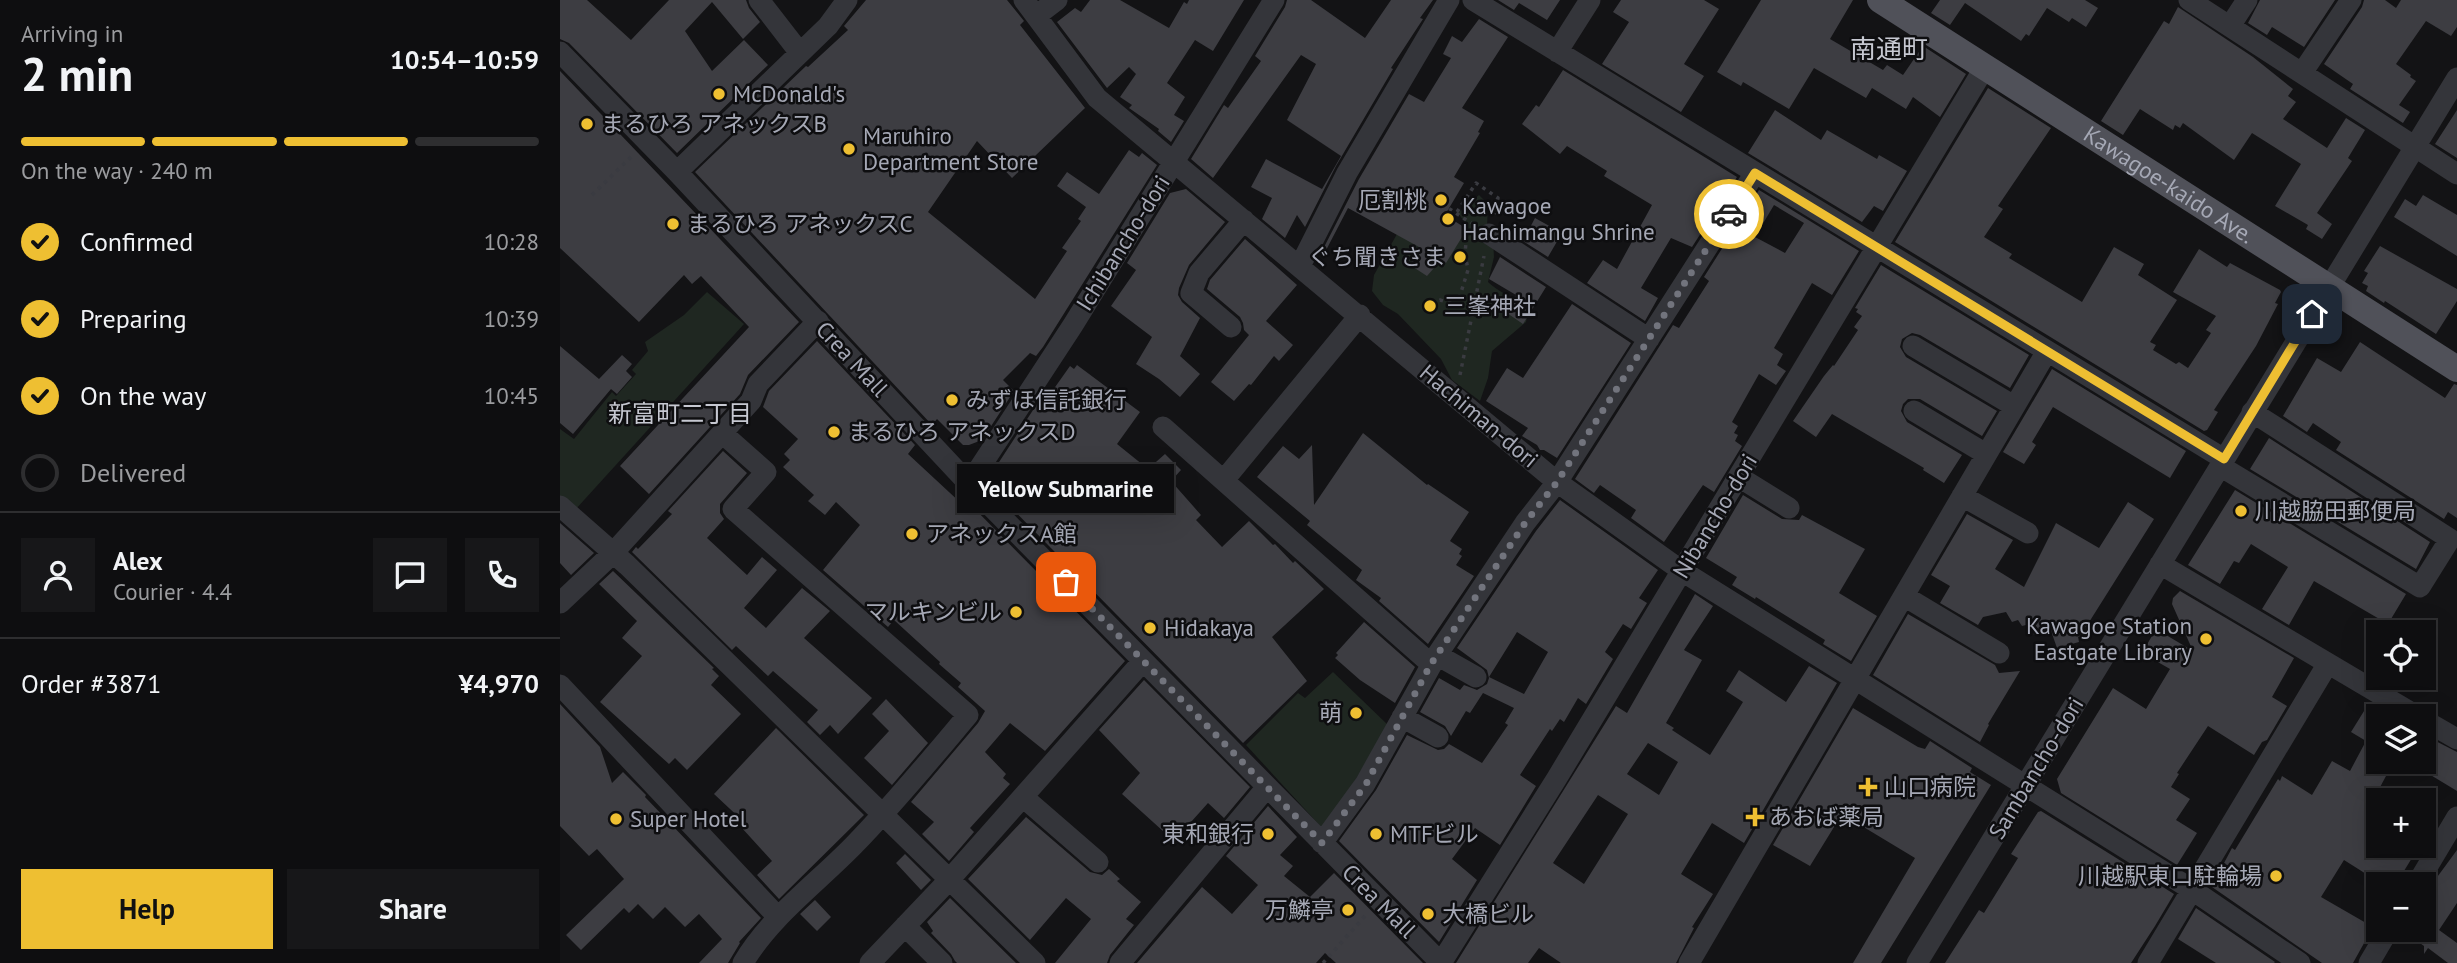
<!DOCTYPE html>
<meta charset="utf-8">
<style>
body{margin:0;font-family:"PT Sans","Noto Sans JP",sans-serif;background:#171719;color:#f1f3f6;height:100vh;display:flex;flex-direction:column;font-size:26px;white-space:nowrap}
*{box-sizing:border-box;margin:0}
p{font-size:23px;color:#9b9c9f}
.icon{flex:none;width:38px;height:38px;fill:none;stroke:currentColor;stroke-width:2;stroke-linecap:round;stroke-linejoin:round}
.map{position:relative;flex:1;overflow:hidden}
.panel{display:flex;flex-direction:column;background:#0e0e10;width:560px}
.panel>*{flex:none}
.tools{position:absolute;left:1806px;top:620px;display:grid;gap:14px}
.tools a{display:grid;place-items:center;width:70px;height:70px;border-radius:0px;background:#0e0e10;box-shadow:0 7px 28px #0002,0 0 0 2px #2e2e30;font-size:35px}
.pin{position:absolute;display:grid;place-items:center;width:60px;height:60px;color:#fff;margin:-30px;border-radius:14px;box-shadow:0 4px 10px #0006}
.courier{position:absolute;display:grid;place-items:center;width:70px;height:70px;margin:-35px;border:5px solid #eebf32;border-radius:50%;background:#fff;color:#222;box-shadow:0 2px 9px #0007}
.bubble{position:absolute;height:49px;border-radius:0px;background:#0e0e10;box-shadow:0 7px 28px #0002,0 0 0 2px #2e2e30;font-size:23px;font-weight:800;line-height:49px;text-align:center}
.summary em{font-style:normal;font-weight:800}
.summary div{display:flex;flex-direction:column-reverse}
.summary{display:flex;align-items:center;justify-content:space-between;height:119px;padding:0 21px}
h1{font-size:46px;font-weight:800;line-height:52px}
.bar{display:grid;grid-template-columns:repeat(4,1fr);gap:10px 7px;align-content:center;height:84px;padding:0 21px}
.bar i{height:9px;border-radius:5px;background:#2e2e30}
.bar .on{background:#eebf32}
.bar p{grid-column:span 4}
.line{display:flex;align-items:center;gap:18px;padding:0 21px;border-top:2px solid #2e2e30}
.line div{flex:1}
.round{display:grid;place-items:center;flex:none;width:74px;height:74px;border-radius:0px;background:#171719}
ol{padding:0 21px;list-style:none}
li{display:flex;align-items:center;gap:21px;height:77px}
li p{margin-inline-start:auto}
li .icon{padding:7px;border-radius:50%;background:#eebf32;color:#111;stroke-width:4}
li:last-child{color:#9b9c9f}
li i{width:38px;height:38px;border:4px solid #2e2e30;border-radius:50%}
.cta{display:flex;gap:14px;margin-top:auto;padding:14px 21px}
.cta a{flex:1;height:80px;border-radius:0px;background:#eebf32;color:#111;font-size:28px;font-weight:800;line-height:80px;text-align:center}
.cta a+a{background:#171719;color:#f1f3f6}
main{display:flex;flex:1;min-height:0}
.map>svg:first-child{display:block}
.green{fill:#1f2721}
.building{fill:#3d3d42;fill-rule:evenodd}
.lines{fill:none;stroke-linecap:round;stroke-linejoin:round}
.path{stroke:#3a3b41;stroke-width:3.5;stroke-dasharray:3.5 5;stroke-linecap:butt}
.minor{stroke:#34353a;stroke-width:21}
.major{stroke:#505159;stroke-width:26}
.done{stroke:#72747d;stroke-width:7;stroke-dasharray:0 12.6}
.route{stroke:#eebf32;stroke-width:9}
.poi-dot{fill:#eebf32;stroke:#0e0e10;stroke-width:2.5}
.labels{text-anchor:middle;stroke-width:5;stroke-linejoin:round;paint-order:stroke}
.poi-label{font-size:23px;fill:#a5a8b5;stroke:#0e0e10;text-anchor:start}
.street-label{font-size:23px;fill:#a5a8b5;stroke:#0e0e10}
.neighbourhood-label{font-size:24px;fill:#c6c8d1;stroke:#0e0e10}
.quarter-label{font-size:26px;fill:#c6c8d1;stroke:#0e0e10}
</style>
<main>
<section class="panel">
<div class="summary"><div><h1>2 min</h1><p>Arriving in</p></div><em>10:54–10:59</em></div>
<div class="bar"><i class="on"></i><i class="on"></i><i class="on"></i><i></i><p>On the way · 240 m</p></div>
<ol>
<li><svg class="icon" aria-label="check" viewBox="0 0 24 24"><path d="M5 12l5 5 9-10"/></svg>Confirmed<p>10:28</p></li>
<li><svg class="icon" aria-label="check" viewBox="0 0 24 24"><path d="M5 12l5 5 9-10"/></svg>Preparing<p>10:39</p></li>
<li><svg class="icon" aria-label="check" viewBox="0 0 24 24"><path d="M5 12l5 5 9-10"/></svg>On the way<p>10:45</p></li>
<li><i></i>Delivered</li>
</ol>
<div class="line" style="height:126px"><a class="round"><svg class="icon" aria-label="person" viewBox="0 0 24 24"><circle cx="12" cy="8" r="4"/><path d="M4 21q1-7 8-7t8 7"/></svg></a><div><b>Alex</b><p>Courier · 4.4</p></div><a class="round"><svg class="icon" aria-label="chat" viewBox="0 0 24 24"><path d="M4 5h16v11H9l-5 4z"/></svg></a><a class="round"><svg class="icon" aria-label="phone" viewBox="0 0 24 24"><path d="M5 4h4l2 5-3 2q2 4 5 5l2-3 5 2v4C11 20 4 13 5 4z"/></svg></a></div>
<div class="line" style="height:91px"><div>Order #3871</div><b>¥4,970</b></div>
<div class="cta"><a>Help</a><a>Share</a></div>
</section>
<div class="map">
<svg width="1897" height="963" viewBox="0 0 1897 963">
<rect width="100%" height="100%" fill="#131315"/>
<!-- green -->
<path class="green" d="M919 195 928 204 927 228 933 240 934 257 928 282C939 293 956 298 969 308L966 322 932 351 928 378 920 401 892 380 881 359 838 314 823 305 812 291 814 275 837 234 867 233 897 240 906 224 898 213Z
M147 292 184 324 15 510 0 496V429L14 439 52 392 56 396 76 374 72 370 88 351 85 342 124 315Z
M773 672 829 726 764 830 686 745 738 693 745 698Z"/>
<!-- building -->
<path class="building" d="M0 0H27L71 40 109 0H186L189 8 200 22 183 39 152 2 125 31 152 71 184 40 208 65 117 153 9 43 0 39Z
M306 0H447L464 21 460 25 525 108 452 178 417 141 368 212 475 299 507 251 502 248 521 221 518 219 526 207 497 186 507 172 539 194 569 150 579 157 582 153 597 165 483 347 476 356 470 353 443 380 454 391 422 440 409 445H403L377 419 372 425 135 172 246 66 248 67 288 30 284 26Z
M530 0H560L609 28 624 2 627 4 629 0H684L653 51 635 40 607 83 625 97 614 115 624 121 611 142 598 131 599 129 569 108 572 105 560 97 576 74 569 67 547 88 497 22 515 8 521 12Z
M727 0H751L805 38 831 0H873L860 18 863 19 831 68 833 69 776 166 745 227 737 215 725 238 702 219 712 198 691 187 706 159 762 189 781 156 727 120 756 64 741 55 653 178 631 159 664 105 668 108 701 61 695 56 725 7Z
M938 0H1000L987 20 959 3 954 10Z
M1061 0H1144L1159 9 1124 64 1144 76 1121 112 1042 64 1069 22 1053 12Z
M1201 0H1293L1270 39 1323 70 1327 65 1343 75 1363 46 1406 74 1380 117 1353 97 1346 109 1312 88 1306 98 1254 68 1229 109 1183 82 1181 86 1157 72Z
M1380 0H1525L1538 8 1526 27 1512 18 1509 22 1487 8 1469 36 1466 34 1461 41 1405 3 1390 25 1371 13Z
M1700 0H1775L1744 47 1712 27 1707 35 1688 23Z
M1804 0H1825L1836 8 1841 0H1897V27L1891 36 1866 21 1836 64 1851 75 1850 77 1856 81 1839 105 1850 112 1843 123 1790 89 1793 84 1764 64 1802 7Z
M1618 7 1693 57 1733 89 1728 96 1736 102 1723 119 1767 148 1786 118 1805 130 1788 158 1792 161 1757 213 1772 224 1762 239 1746 229 1748 225 1715 206 1741 164 1692 133 1674 160 1623 123 1620 128 1615 125 1613 130 1580 109 1563 135 1541 121 1604 21 1609 24Z
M919 19 948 37 902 108 924 121 918 132 920 133 894 177 904 183 885 215 907 229 886 263 881 260 867 276 850 265 859 247 788 208 763 256 761 253 799 179 849 94 864 102 891 58 883 54 892 36 902 42Z
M1003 70 1177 177 1132 247 1111 238 1081 288 1098 298 1085 321 1027 283 1043 260 1057 269 1092 205 1044 176 1047 171 1007 146 1000 154 962 124 976 105 979 107Z
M0 71 239 322 188 375 180 394 89 494 60 466 189 327 141 276 132 284 124 275 79 322 0 248Z
M1428 88 1491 128 1438 206 1443 209 1424 237 1452 254 1449 258 1522 302 1554 247 1584 264 1578 275 1617 300 1590 342 1596 345 1593 350 1616 364 1619 362 1628 368 1651 333 1646 330 1656 316 1613 292 1639 249 1667 267 1670 263 1720 290 1721 292 1715 303 1718 304 1696 346 1654 410 1658 412 1647 430 1644 431 1335 242Z
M1215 110 1261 140 1267 130 1317 159 1319 155 1347 171 1323 211 1314 206 1302 222 1188 153Z
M1897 110V158L1875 144Z
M626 189 665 222 629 265 619 288 618 295 622 302 640 318 620 356 640 374 620 397 599 379 576 364 592 337 551 306 576 270 567 263 610 193Z
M1199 190 1299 251 1272 295 1252 283 1214 348 1223 354 1217 365 1226 371 1216 385 1199 374 1172 422 1178 426 1174 433 1178 435 1175 441 1182 446 1154 492 1143 485 1104 542 1071 518 1076 510 1040 485 1034 493 1015 479 1113 325 1119 328 1149 281 1144 277ZM1214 205 1244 223 1225 253 1195 237Z
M1863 195 1897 215V256L1834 217 1845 199 1856 206Z
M975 218 1002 233 988 257 963 241Z
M685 239 737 285 706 321 733 345 719 361 714 356 691 385 689 384 674 401 651 382 689 335 684 330 683 323 680 317 647 289 650 280Z
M1820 246 1897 289V301L1876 334 1825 301 1824 303 1806 291 1808 286 1802 283 1808 273 1804 271Z
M940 257 986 287 963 324 944 311 956 295 929 279Z
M1321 265 1469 355 1450 388 1360 335 1352 333 1342 339 1340 347 1346 357 1437 411 1422 436 1360 399H1348L1343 404 1341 411 1347 422 1402 455 1384 483 1363 470 1364 468 1272 414 1256 437 1233 421 1264 376 1273 365 1274 366 1298 330 1294 327 1302 316 1296 312 1298 309 1295 308Z
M1012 304 1071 343 997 458 984 450H980L977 445 962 436 968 428 926 401 947 368 963 378Z
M257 341 355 445 348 454 403 505 406 500 565 661 485 751 450 723 425 752 446 774 443 778 450 784 410 828 414 832 389 861 362 834 374 822 351 802 418 723 425 711 398 687 401 683 379 664 380 662 334 620 328 627 263 570 300 525 276 502 265 515 248 501 254 495 223 467 230 460 224 454 238 439 203 407 209 391Z
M1800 342 1885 398 1894 384 1897 385V518L1888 512 1884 519 1776 450 1781 442 1753 423 1747 432 1723 416 1757 358 1781 372Z
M0 346 39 379 62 355 72 364 66 371 72 377 57 394 51 389 13 434 0 423Z
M517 365 580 412 557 444 588 469 605 454 621 470 611 481 641 515 636 520 662 547 689 521 713 545 715 544 733 563 735 561 764 589 712 637 747 681 683 743 426 482 477 404 481 407 510 366 514 369Z
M1492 369 1626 451 1610 478 1493 407 1472 442 1476 445 1464 464 1443 452Z
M803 433 867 485 868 484 909 512 890 541 902 549 899 554 902 556 896 565 914 576 868 644 819 601 821 598 796 580 802 570 747 525 750 521 697 477 723 446 739 459 752 445 754 505Z
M1709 438 1870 542 1856 569 1690 469Z
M163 451 187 473 160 504V513L164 519 147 538 187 575 202 557 217 570 184 608 206 628 242 588 270 611 244 638 312 698 278 734 270 725 260 735 247 722 258 710 213 671 208 676 176 646 172 650 72 552 76 547 78 549 112 514 108 511Z
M1675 490 1846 594 1828 624 1754 581 1729 625 1702 609 1728 567 1691 544 1679 563 1674 561 1660 584 1628 565Z
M1183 495 1222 519 1239 520 1242 515 1305 549 1279 593 1317 616 1291 661 1263 644 1265 640 1196 597 1195 599 1172 585 1177 577 1146 558Z
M1000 500 1098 570 1079 598 1087 603 1071 629 1063 624 1045 652 1053 659 1026 704 1018 698 1004 722 1000 719 992 731 990 729 960 775 976 786 940 845 915 828 892 859 917 880 879 942 779 841 816 790 847 735 878 750 884 749 889 744 922 763 948 725 945 723 954 708 923 693 910 713 906 711 891 736 885 726 860 712 879 678 900 690 904 685 917 690 927 684 929 678 927 670 897 648 976 531ZM957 632 988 652 964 694 929 677Z
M1568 502 1594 519 1526 627 1521 628 1523 636 1518 637 1519 642 1497 648 1491 631 1474 635 1470 624 1462 626 1458 620 1452 622 1446 612 1423 617 1418 625 1380 603 1390 586 1371 575 1407 514 1453 540 1435 569 1464 587 1496 523 1539 548Z
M0 523 34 553 11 575 0 563Z
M53 571 154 668 152 669 159 676 151 685 181 714 127 770 115 758 109 764 40 702 82 656 62 638 77 621 39 584Z
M1620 591 1734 658 1712 697 1727 706 1707 740 1702 742 1694 755 1648 726 1617 773 1619 774 1611 787 1630 799 1616 820 1637 833 1617 865 1501 793 1497 779 1553 688 1586 709 1610 669 1582 653 1596 629 1633 651 1612 604 1613 598Z
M1135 594 1153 606 1124 650 1142 660 1106 723 1114 728 1112 730 1150 755 1183 702 1166 691 1179 670 1226 702 1249 666 1277 683 1184 843 1152 823 1121 874 1153 894 1132 927 1134 928 1116 963H1001L979 948 968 963H896L1056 706 1067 713ZM1088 743 1118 762 1099 795 1067 774ZM1038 795 1068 814 1024 884 993 863Z
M1348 614 1435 665 1439 673 1460 671 1428 724 1429 725 1420 742 1313 675Z
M804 622 855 667 835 703 800 680 775 658 778 655 776 653Z
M584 680 690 787 664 818 648 803 614 841 562 794 580 773 539 730Z
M326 699 368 743 332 785 304 758 329 731 312 714Z
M1809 703 1818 708V761H1834L1818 791V845H1842L1855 853 1836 884H1822L1784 860 1761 897 1813 927 1793 963H1762L1652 887 1666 864 1664 863 1672 848 1675 850 1718 779 1720 781 1722 776 1752 795 1772 761 1790 771 1806 741 1791 732Z
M0 704 40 747 52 783 63 772 86 795 85 797 201 918 179 942 180 943 168 963H139L162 939 139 914 125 927 105 907 93 919 78 904 69 913 64 908 21 950 6 935 64 879 37 849 29 856 0 826Z
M1293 708 1358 747 1365 749 1370 741 1412 768 1410 772 1431 785 1321 963H1293L1355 858 1282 814 1250 866 1213 845Z
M216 728 304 815 219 899 197 875 212 861 181 827 185 823 154 794Z
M1864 735 1897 752V791L1864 771Z
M708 806 737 837 720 855 733 866 724 876 750 897 774 873 863 963H776L765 953 756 963H577L642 887 672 914 698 885 666 856Z
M1481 811 1614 894 1595 926 1571 963H1385L1419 910 1424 913 1458 858 1451 854 1478 812Z
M466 817 530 872 542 875 549 869 560 879 557 881 581 902 566 919 574 925 550 955 547 963H495L531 919 506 898 470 940 408 879Z
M1897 850V903L1879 930 1897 943V963H1888L1868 948 1864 954V946L1842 930 1864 929V895Z
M345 854 371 880 361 890 336 863Z
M390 898 456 963H397L395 961 391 954 371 933 373 931 367 922Z
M255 900 271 917 257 931 240 914Z
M1636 908 1715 962 1714 963H1656L1618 939Z"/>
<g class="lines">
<!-- path -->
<path class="path" d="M32 195 73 155
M882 204 911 223
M897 212 916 183 938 198 934 214
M872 304 880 300 897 305 908 270 905 253 907 233
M900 375 924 256
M763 963 805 916"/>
<!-- minor -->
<path class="minor" d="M199 0 240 53
M464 0 537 98 997 482 1122 571 1631 889 1740 963
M913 0 1664 459
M1629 0 1897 174
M476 16 497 0
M1670 26 1687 0
M0 52 117 172 409 484 881 963 997 778 1425 67
M997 52 1030 0
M1742 73 1791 0
M117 172 268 26 287 0
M929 234 1089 339
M740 266 787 173 889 0
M671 327 631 293 639 273 684 220
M1353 346 1454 406
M1354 411 1426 454
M603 427 871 664
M162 433 206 472 173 509 408 715C371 759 334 804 294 845 256 884 210 917 183 963
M1660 466 1860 587 1890 539 1692 412
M1179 477 1229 508
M664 480 800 315
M409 484 513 325 714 0
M1402 496 1468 533
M0 506 67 565 475 963
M1600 564 1857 716
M1344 596 1439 653
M0 603 53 553 162 433 191 401 198 384 258 321
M877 655 916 677
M0 685 218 917
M842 717 878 737
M1864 720 1897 739
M463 797 538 862
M762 843 805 784 877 655 965 523 997 482 1195 173
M1857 884 1897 817
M345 926 382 963
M310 963 389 880 583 661
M560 963 707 787
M1129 963 1487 351
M1357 963 1897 78
M1588 963 1767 665
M1809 963 1829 929"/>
<!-- major -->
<path class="major" id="s1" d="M1320 0 1897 369"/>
</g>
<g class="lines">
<!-- done -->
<path class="done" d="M506 582 762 843 806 784 871 664 965 523 997 482 1169 214"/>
<!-- route -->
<path class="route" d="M1169 214 1195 173 1664 459 1752 314"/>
</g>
<!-- markers -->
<g class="poi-dot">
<circle cx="159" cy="94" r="7"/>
<circle cx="27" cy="124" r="7"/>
<circle cx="289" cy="149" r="7"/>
<circle cx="881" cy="200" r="7"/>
<circle cx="888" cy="219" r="7"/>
<circle cx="113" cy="224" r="7"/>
<circle cx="900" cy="257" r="7"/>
<circle cx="870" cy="306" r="7"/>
<circle cx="392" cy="400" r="7"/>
<circle cx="274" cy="432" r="7"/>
<circle cx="1681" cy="511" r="7"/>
<circle cx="352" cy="534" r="7"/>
<circle cx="456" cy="612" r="7"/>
<circle cx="590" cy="628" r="7"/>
<circle cx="1646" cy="639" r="7"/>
<circle cx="796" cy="713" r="7"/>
<path d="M1304.5 776.5h7v7h7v7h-7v7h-7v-7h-7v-7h7z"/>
<path d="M1191.5 806.5h7v7h7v7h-7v7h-7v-7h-7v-7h7z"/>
<circle cx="56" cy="819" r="7"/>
<circle cx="708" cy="834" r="7"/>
<circle cx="816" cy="834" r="7"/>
<circle cx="1716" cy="876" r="7"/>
<circle cx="788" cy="910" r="7"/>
<circle cx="868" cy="914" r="7"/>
</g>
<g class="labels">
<!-- poi labels -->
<g class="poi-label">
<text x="173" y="102">McDonald's</text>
<text x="41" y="132">まるひろ アネックスB</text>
<text x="303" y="144">Maruhiro<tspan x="303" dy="26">Department Store</tspan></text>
<text x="867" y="208" text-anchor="end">厄割桃</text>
<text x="902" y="214">Kawagoe<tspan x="902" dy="26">Hachimangu Shrine</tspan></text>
<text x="127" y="232">まるひろ アネックスC</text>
<text x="886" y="265" text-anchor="end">ぐち聞きさま</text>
<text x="884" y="314">三峯神社</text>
<text x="406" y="408">みずほ信託銀行</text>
<text x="288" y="440">まるひろ アネックスD</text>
<text x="1695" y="519">川越脇田郵便局</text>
<text x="366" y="542">アネックスA館</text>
<text x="442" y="620" text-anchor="end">マルキンビル</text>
<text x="1632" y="634" text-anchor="end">Kawagoe Station<tspan x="1632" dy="26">Eastgate Library</tspan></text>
<text x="604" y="636">Hidakaya</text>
<text x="782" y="721" text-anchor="end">萌</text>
<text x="1324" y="795">山口病院</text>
<text x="1209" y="825">あおば薬局</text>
<text x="70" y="827">Super Hotel</text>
<text x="694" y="842" text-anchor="end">東和銀行</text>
<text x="830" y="842">MTFビル</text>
<text x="1702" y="884" text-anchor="end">川越駅東口駐輪場</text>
<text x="774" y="918" text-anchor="end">万鱗亭</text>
<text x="882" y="922">大橋ビル</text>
</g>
<!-- street labels -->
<g class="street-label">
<text dy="8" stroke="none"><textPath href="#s1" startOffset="343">Kawagoe-kaido Ave.</textPath></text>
<text transform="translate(563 243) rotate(-58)" y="8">Ichibancho-dori</text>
<text transform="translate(292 359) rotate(47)" y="8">Crea Mall</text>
<text transform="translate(919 416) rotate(40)" y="8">Hachiman-dori</text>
<text transform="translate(1155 516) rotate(-59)" y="8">Nibancho-dori</text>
<text transform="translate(1476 768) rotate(-59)" y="8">Sambancho-dori</text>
<text transform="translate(819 901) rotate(45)" y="8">Crea Mall</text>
</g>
<!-- neighbourhood labels -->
<g class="neighbourhood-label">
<text x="120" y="422">新富町二丁目</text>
</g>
<!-- quarter labels -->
<g class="quarter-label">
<text x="1329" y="58">南通町</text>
</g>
</g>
</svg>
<div class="tools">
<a><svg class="icon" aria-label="locate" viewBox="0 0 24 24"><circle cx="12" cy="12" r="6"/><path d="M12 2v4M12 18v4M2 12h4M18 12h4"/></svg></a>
<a><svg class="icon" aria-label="layers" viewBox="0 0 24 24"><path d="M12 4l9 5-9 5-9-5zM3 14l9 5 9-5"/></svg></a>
<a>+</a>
<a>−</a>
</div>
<div class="pin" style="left:506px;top:582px;background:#ea580c"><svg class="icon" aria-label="bag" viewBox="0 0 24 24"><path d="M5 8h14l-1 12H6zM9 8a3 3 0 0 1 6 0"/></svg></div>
<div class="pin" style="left:1752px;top:314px;background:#1f2937"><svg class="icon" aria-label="home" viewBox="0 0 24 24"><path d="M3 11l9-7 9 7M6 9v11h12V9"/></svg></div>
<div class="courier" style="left:1169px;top:214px"><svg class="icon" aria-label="car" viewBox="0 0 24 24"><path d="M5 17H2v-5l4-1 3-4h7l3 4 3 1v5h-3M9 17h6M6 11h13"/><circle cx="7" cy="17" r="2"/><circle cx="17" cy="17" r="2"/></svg></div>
<div class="bubble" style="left:397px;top:464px;width:217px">Yellow Submarine</div>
</div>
</main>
